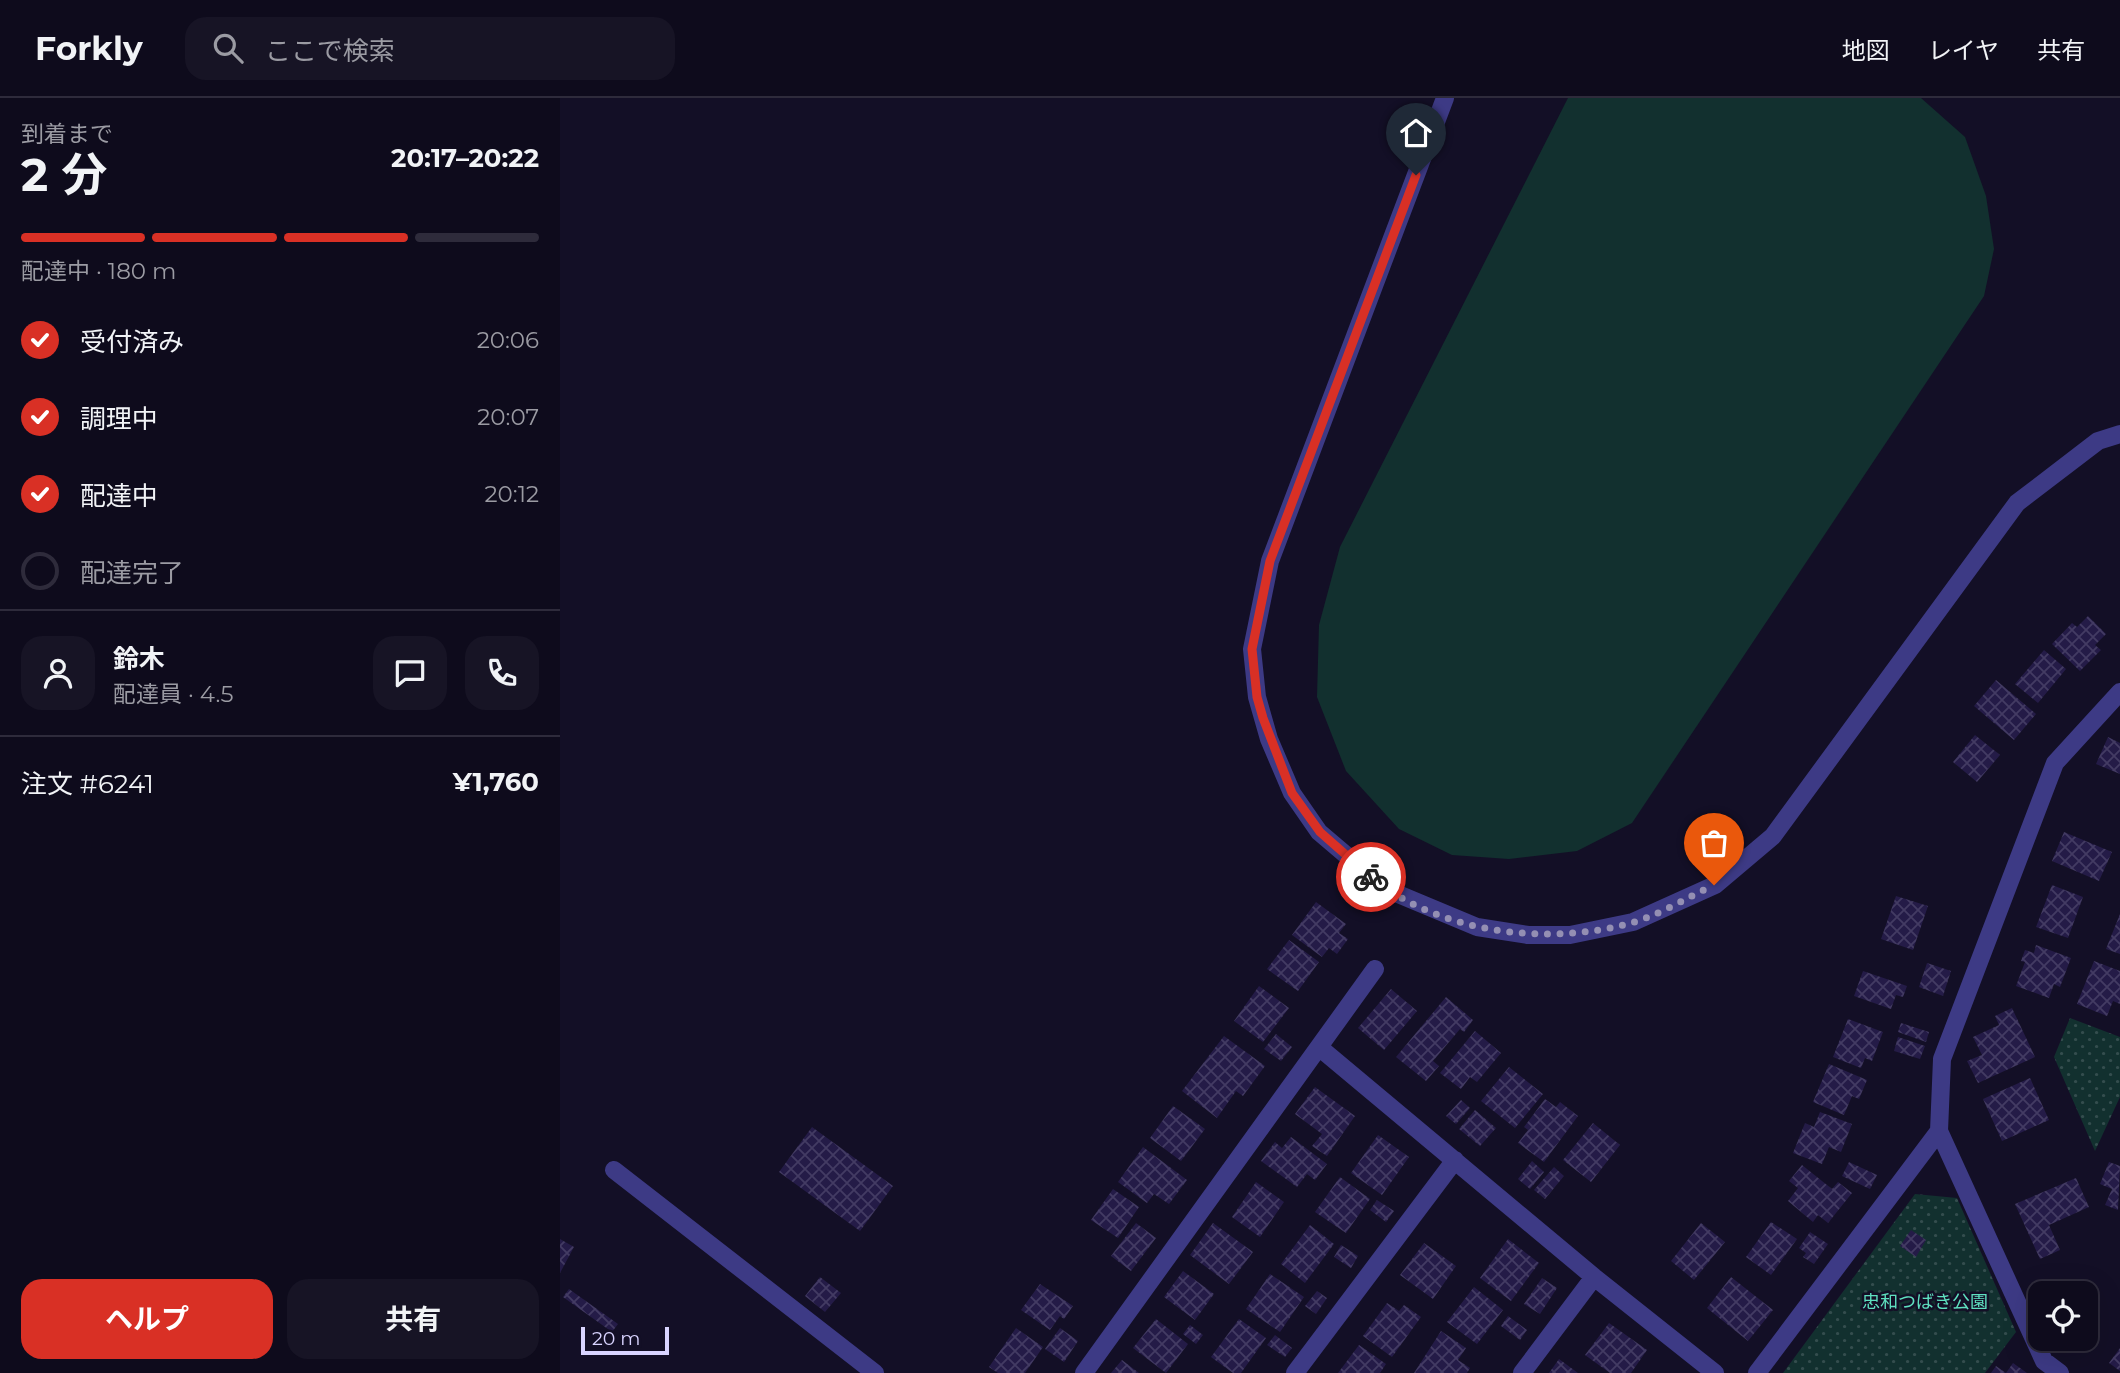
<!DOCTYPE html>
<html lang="ja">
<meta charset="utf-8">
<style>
body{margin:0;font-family:Montserrat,"Noto Sans JP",sans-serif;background:#171425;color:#f1f3f6;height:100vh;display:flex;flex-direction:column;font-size:26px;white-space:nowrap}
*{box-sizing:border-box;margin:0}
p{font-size:23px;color:#9b9ba3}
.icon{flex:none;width:38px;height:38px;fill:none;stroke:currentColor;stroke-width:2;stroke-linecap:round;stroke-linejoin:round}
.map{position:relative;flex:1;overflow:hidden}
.side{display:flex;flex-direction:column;background:#0e0b1c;width:560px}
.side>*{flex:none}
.buttons{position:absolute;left:1468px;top:1183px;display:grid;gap:14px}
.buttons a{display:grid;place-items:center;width:70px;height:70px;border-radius:14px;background:#0e0b1c;box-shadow:0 7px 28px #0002,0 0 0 2px #2e2b3b;font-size:35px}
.scale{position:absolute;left:21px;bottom:18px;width:88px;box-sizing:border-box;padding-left:7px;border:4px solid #d9d4ff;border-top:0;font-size:19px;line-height:24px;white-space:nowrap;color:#d9d4ff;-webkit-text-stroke:5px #130f26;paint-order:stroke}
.pin{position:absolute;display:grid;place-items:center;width:60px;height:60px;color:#fff;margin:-72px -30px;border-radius:50% 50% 50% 0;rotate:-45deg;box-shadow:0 0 7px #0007}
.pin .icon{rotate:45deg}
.courier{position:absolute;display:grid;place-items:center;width:70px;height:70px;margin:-35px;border:5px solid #d93025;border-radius:50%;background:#fff;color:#222;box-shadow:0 2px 9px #0007}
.head em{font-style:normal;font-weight:700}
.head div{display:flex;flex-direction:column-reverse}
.head{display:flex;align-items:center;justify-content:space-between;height:119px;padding:0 21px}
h1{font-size:46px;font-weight:700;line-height:52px}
.bar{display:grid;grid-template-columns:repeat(4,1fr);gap:10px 7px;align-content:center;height:84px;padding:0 21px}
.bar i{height:9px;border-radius:5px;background:#2e2b3b}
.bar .active{background:#d93025}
.bar p{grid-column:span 4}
.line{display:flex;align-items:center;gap:18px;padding:0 21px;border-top:2px solid #2e2b3b}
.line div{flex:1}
.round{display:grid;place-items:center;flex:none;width:74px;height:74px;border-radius:21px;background:#171425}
ol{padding:0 21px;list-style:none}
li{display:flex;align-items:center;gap:21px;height:77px}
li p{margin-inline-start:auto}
li .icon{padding:7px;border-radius:50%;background:#d93025;color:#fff;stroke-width:4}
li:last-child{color:#9b9ba3}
li i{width:38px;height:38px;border:4px solid #2e2b3b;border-radius:50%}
.cta{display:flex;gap:14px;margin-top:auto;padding:14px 21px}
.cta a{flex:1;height:80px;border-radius:21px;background:#d93025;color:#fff;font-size:28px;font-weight:700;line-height:80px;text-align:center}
.cta a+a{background:#171425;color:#f1f3f6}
header{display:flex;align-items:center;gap:42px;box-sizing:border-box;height:98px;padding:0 35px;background:#0e0b1c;border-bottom:2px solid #2e2b3b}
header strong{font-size:33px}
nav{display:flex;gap:38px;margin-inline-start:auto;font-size:24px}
.search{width:490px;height:63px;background:#171425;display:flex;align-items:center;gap:18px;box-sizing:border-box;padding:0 24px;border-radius:21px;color:#9b9ba3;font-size:26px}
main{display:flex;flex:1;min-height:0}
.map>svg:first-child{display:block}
.green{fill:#12302f}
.park{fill:url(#park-dots)}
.building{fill:url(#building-cross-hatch)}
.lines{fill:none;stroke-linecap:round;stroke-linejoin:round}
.minor{stroke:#3d3a85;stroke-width:18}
.done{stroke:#948fb3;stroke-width:7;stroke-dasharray:0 12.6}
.route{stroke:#d93025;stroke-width:9}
.labels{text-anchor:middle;stroke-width:5;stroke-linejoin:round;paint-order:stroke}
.park-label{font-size:18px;fill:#5fe0c0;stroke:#130f26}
</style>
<header>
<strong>Forkly</strong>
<div class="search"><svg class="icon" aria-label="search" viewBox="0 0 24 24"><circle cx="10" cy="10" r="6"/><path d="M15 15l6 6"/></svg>ここで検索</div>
<nav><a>地図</a><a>レイヤ</a><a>共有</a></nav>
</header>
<main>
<section class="side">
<div class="head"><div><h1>2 分</h1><p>到着まで</p></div><em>20:17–20:22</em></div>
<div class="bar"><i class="active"></i><i class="active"></i><i class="active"></i><i></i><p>配達中 · 180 m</p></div>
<ol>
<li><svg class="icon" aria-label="check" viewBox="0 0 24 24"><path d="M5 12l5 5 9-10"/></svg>受付済み<p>20:06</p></li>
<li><svg class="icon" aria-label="check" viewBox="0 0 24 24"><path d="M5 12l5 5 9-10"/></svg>調理中<p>20:07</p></li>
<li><svg class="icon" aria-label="check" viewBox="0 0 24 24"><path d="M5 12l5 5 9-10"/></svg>配達中<p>20:12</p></li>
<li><i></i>配達完了</li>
</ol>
<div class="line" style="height:126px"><a class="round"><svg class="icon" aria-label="person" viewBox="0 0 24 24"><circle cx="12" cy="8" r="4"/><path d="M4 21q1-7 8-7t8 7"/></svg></a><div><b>鈴木</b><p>配達員 · 4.5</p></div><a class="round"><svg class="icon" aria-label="chat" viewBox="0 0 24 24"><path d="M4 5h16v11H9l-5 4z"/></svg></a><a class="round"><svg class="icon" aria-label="phone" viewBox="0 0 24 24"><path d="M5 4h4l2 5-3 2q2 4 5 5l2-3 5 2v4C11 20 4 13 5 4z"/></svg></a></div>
<div class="line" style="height:91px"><div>注文 #6241</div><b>¥1,760</b></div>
<div class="cta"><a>ヘルプ</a><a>共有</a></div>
</section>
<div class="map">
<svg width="1560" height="1275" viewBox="0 0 1560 1275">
<defs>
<pattern id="park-dots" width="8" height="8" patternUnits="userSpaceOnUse" patternTransform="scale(1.75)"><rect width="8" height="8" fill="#12302f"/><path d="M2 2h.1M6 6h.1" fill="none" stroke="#344d4e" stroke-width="1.8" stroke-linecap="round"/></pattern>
<pattern id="building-cross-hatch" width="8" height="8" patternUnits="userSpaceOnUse" patternTransform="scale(1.75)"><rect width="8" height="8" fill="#241b47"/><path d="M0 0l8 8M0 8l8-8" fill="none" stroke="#433b63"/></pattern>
</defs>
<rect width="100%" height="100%" fill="#130f26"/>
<!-- green -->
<path class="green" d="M1008 0H1361L1405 39 1426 98 1434 151 1424 198 1072 725 1017 753 949 761 892 757 839 731 786 673 757 599 759 527 780 449Z"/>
<!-- park -->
<path class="park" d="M1510 920 1560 939V999L1535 1053 1494 959Z
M1355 1096 1397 1100 1456 1234 1425 1275H1223Z"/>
<!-- building -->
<path class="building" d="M1528 518 1546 536 1535 547 1541 552 1520 573 1492 546 1512 525 1517 529Z
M1484 552 1506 571 1478 605 1455 586Z
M1436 582 1476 616 1454 642 1414 608Z
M1415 637 1440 657 1417 684 1393 664Z
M1548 639 1560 645V676L1536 666Z
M1504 734 1552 754 1539 783 1492 763Z
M1492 787 1523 799 1508 840 1476 829Z
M1336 798 1368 808 1353 852 1321 841Z
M756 804 786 826 779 835 788 841 777 856 769 850 762 859 732 837Z
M1560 816V856L1546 851Z
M729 842 759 864 738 893 707 871Z
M1476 847 1511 860 1500 889 1494 886 1489 900 1456 888 1465 864 1461 863 1465 852 1474 855Z
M1534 863 1560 873V906L1553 903 1547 918 1517 906Z
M1367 865 1391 873 1383 898 1359 889Z
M1303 873 1347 888 1343 899 1336 897 1331 911 1294 898Z
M699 888 729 910 703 944 674 923Z
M831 891 857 913 824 952 798 930Z
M886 899 913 922 904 934 900 931 873 963 879 968 866 983 836 959Z
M1452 910 1475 959 1418 985 1407 963 1422 957 1413 939 1439 927 1435 918Z
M1288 921 1323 934 1312 963 1305 960 1301 970 1273 959Z
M1341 925 1369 934 1366 944 1338 934Z
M915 933 941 955 917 984 910 979 901 991 880 975Z
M716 936 732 949 721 963 704 951Z
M664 938 705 968 683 998 676 993 657 1020 622 993Z
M1338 939 1365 948 1360 961 1334 953Z
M1269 966 1307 982 1299 1001 1292 998 1284 1017 1253 1004Z
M949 969 983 996 955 1030 921 1003Z
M1470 980 1489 1022 1442 1043 1423 1001Z
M755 989 795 1018 767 1058 752 1048 762 1036 735 1016Z
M985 1001 996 1009 1000 1004 1018 1018 984 1064 958 1045 968 1032 964 1029Z
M901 1002 910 1010 896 1026 886 1018Z
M613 1008 645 1031 621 1063 590 1040Z
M915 1012 936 1030 920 1048 899 1031Z
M1260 1014 1292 1026 1281 1054 1269 1049 1262 1066 1233 1055 1245 1025 1254 1029Z
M1033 1025 1060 1047 1031 1084 1003 1062Z
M252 1029 333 1088 300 1133 219 1074Z
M818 1037 849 1059 822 1097 791 1075Z
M731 1039 767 1066 755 1082 747 1076 737 1089 701 1063 715 1044 722 1050Z
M583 1049 627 1082 609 1106 594 1096 587 1105 558 1084Z
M972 1063 984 1074 970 1091 958 1081Z
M1289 1064 1317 1077 1310 1091 1282 1078Z
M1549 1064 1560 1068 1558 1112 1545 1107 1552 1091 1540 1086Z
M1242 1067 1272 1091 1278 1084 1292 1095 1268 1125 1258 1117 1253 1124 1228 1103 1238 1090 1229 1083Z
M994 1069 1004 1078 985 1101 974 1092Z
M780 1079 810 1101 786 1135 755 1114Z
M1516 1080 1529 1109 1489 1127 1500 1152 1480 1161 1455 1106Z
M696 1084 724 1104 700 1139 672 1119Z
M553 1091 579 1109 558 1140 531 1122Z
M817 1102 834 1113 826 1124 810 1112Z
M1211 1124 1237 1141 1211 1177 1186 1159Z
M576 1125 596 1140 571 1173 551 1158Z
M653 1125 693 1154 669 1186 630 1157Z
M1141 1125 1165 1144 1134 1182 1111 1163Z
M750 1127 774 1146 745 1185 721 1166Z
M1351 1132 1366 1142 1356 1159 1340 1148Z
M1250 1134 1268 1146 1254 1166 1243 1159 1246 1155 1239 1150Z
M0 1141 14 1149 0 1175Z
M948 1141 979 1165 951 1203 920 1180Z
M864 1145 896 1168 873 1201 840 1177Z
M781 1147 798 1158 791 1170 774 1159Z
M623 1173 654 1196 635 1222 604 1199Z
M710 1176 744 1199 720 1234 686 1211Z
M260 1179 281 1195 265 1214 245 1198Z
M1171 1179 1213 1212 1188 1243 1147 1210Z
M982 1180 997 1190 980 1216 964 1206Z
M480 1186 513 1208 504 1221 500 1218 490 1232 461 1212Z
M914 1189 943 1212 917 1246 887 1224Z
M9 1191 58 1226 52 1234 3 1199Z
M757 1193 767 1200 756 1216 745 1208Z
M827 1205 839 1213 844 1207 861 1219 832 1259 803 1238Z
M948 1218 967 1232 960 1242 941 1228Z
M596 1221 628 1246 606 1275 573 1250Z
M679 1221 706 1240 681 1275H673L651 1259Z
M1049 1225 1087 1252 1071 1275H1050L1025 1257Z
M1526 1226 1535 1239 1507 1253 1501 1241H1526Z
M630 1227 643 1237 636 1246 623 1236Z
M456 1230 483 1249 465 1275H438L429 1269Z
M500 1230 518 1243 504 1264 485 1251Z
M881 1233 906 1250 898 1262 910 1270 907 1275H854Z
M715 1237 732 1250 725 1259 707 1247Z
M799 1247 826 1266 820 1275H778Z
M1560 1250V1273L1549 1265Z
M999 1261 1018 1275H989Z
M562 1262 579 1275H551Z
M1453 1265 1467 1275H1431L1436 1268 1446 1275Z"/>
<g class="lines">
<!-- minor -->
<path class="minor" d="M885 0 710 463 692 551 697 599 709 641 732 695 759 734 826 791 917 829 968 837H1010L1073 824 1155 787 1213 738 1457 405 1538 343 1560 336
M760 950 1034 1179 1155 1275
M54 1072 315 1275
M524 1275 815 871
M735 1275 895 1062
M962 1275 1034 1179
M1197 1275 1379 1033
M1500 1275 1484 1263 1379 1033 1382 961 1495 665 1560 594"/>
</g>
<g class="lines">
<!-- done -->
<path class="done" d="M811 779C880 836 988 848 1071 825 1100 817 1128 799 1154 787"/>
<!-- route -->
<path class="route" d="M811 779 760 734 732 695 703 620 697 599 692 551 710 463 856 77"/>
</g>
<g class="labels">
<!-- park labels -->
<g class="park-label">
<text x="1365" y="1210">忠和つばき公園</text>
</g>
</g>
</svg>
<div class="buttons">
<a><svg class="icon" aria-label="locate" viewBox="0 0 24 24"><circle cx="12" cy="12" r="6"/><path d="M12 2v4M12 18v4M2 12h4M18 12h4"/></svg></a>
</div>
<div class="scale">20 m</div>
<div class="pin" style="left:1154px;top:787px;background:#ea580c"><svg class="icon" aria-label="bag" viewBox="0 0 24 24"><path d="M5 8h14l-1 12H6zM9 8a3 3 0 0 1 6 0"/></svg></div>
<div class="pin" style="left:856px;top:77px;background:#1f2937"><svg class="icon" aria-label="home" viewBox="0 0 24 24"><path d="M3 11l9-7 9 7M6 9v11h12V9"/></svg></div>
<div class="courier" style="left:811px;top:779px"><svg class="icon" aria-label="bike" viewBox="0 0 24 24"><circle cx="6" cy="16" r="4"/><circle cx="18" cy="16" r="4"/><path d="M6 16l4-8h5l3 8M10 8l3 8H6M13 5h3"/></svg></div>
</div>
</main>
